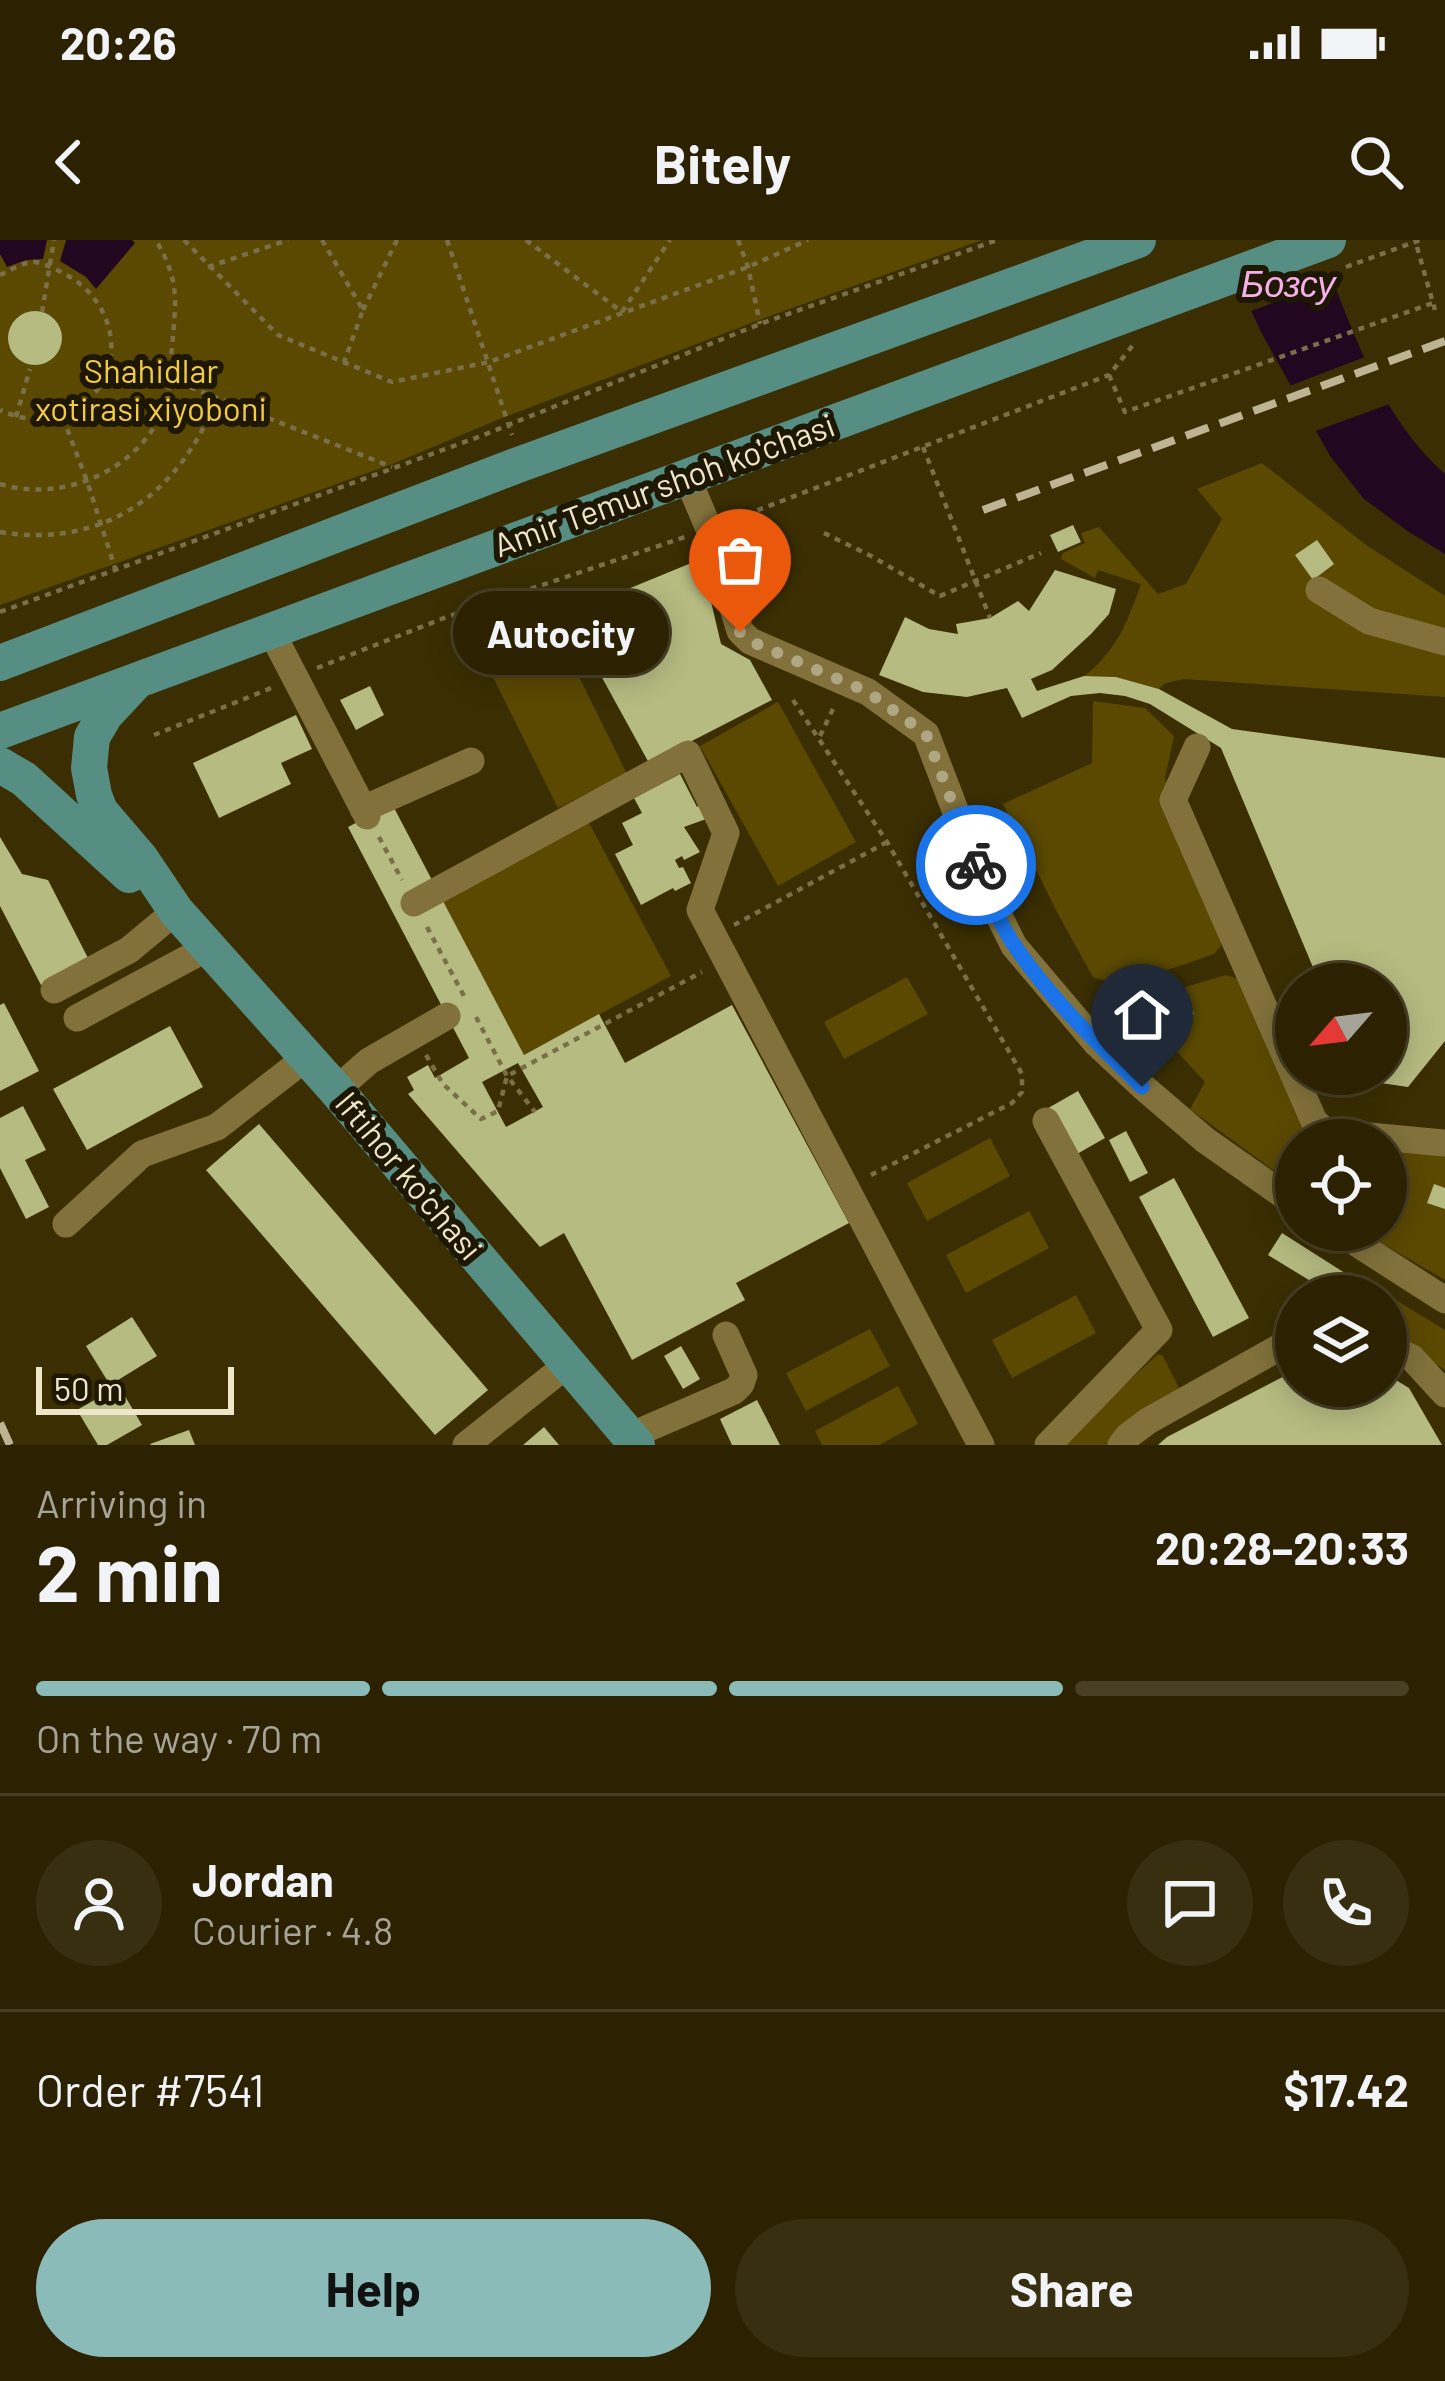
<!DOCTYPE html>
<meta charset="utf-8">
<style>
body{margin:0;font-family:Barlow,sans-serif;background:#382f11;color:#f1f3f6;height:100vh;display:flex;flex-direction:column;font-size:45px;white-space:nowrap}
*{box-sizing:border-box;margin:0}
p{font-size:39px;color:#a6a499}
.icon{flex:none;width:66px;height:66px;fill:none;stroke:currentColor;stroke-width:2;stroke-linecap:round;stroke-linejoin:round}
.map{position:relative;height:1205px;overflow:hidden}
.panel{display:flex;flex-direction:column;background:#2c2202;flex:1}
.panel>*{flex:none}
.needle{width:78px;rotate:242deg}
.controls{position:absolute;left:1275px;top:723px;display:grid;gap:24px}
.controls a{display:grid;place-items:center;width:132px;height:132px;border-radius:50%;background:#2c2202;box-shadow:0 6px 30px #0003,0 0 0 3px #483f24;font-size:60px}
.scale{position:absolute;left:36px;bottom:30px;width:198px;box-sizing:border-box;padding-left:12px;border:6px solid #efe6ca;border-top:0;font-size:33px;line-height:42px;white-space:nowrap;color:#efe6ca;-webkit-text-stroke:9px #1e1702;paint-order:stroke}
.pin{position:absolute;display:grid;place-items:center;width:102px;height:102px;color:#fff;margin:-123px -51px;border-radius:50% 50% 50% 0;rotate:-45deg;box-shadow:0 0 12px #0007}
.pin .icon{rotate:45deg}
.courier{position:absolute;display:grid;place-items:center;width:120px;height:120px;margin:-60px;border:9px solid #1a73e8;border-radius:50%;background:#fff;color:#222;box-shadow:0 3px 15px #0007}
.bubble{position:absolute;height:84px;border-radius:42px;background:#2c2202;box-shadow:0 6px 30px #0003,0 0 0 3px #483f24;font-size:39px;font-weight:700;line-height:84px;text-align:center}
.overview em{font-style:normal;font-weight:700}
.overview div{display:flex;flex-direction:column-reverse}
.overview{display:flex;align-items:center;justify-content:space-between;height:204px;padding:0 36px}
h1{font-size:78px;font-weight:700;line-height:90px}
.bar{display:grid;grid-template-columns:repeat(4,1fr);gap:18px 12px;align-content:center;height:144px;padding:0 36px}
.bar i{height:15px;border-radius:9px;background:#483f24}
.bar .current{background:#8bbbb9}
.bar p{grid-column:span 4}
.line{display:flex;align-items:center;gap:30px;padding:0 36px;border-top:3px solid #483f24}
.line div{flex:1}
.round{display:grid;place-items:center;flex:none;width:126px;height:126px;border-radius:63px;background:#382f11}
.action{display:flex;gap:24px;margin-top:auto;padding:24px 36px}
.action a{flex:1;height:138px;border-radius:72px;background:#8bbbb9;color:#111;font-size:48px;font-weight:700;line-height:138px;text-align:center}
.action a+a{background:#382f11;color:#f1f3f6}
.status{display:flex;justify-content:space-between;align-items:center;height:84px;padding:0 60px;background:#2c2202;direction:ltr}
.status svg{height:33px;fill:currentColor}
header{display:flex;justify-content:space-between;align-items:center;height:156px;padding:0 36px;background:#2c2202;font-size:54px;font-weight:700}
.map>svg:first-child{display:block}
.green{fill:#5b4902}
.water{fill:#230620}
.pier{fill:#3a2e02}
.building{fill:#b6bb82;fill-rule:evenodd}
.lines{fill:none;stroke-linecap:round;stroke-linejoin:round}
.path{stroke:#7a6f48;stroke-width:4.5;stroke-dasharray:6 6;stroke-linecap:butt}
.minor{stroke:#82713b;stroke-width:27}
.major{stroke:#568e84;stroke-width:36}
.rail{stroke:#beb494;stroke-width:8;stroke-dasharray:24 12;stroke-linecap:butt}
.done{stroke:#b0a684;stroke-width:12;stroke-dasharray:0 21.6}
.route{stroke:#1a73e8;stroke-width:15}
.labels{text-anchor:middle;stroke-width:12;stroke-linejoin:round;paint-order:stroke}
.park-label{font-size:33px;fill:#f2cb43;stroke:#1e1702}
.street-label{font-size:33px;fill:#efe6ca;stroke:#1e1702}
.water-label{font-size:36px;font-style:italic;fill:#f6aeeb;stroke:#1e1702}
</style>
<div class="status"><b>20:26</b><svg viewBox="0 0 49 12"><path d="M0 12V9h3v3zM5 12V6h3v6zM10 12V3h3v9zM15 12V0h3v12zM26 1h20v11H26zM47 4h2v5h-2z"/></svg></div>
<header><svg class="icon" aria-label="back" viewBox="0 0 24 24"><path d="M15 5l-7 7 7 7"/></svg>Bitely<svg class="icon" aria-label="search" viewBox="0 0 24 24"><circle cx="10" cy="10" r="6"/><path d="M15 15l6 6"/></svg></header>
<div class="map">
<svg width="1445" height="1205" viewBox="0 0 1445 1205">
<rect width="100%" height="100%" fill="#3a2e02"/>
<!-- green -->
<path class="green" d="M0 0H982L767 77 497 180 395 223 0 365Z
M1262 223 1366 305 1445 356V457L1183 439 1164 444 1159 449 1116 437 1084 436C1116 412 1128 381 1141 344L1098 330 1095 338 1061 319 1063 313 1085 303 1081 293 1099 287 1158 354 1186 344 1222 279 1197 249Z
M548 374 627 534 558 568 479 409Z
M1093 461 1145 468 1174 496 1165 538 1172 570 1223 695 1221 706 1214 714 1121 746 1093 737 1059 676 1003 564 1092 523Z
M778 462 856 602 778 646 700 506Z
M588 581 671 736 524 815 442 659Z
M1226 735 1241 740 1315 900H1296V947L1190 869 1205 842 1158 791 1182 748Z
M907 737 928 774 844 819 824 782Z
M990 898 1010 936 927 981 907 943Z
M1386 911 1445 914V1040L1359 990H1386Z
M1029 971 1049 1008 966 1053 946 1015Z
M1350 1032 1445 1090V1130L1406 1105 1386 1097V1056H1335Z
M1076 1055 1096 1093 1012 1138 992 1100Z
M870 1089 890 1126 806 1171 786 1133Z
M1158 1114 1163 1116 1183 1156 1116 1205H1059Z
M898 1146 918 1184 879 1205H822L815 1191Z"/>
<!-- water -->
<path class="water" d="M0 0H47L43 19 26 20 7 27 0 14Z
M66 0H132L135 3 96 49 86 37 60 21Z
M1219 0H1317C1350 82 1377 174 1445 234V314L1409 292 1364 259 1330 216 1261 92Z"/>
<!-- pier -->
<path class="pier" d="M1213 0H1324L1339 38 1246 73Z
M1370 115 1395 162 1310 193 1284 148Z"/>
<!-- building -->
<path class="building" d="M8 98a27 27 0 1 1 54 0a27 27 0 1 1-54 0Z
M1073 285 1081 302 1058 312 1050 295Z
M1317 300 1334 324 1313 340 1295 315Z
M701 319 721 404 750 420 772 460 649 523 567 374Z
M1055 330 1116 349 1109 374 1091 394 1052 430 1031 439 1037 451 1084 436 1116 437 1159 449 1232 489 1445 518V801L1408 847 1360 840 1357 834H1386V744H1320L1221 508 1150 464 1125 456 1100 453 1071 456 1022 478 1007 448 967 457 923 452 879 435 905 377 929 389 958 394 956 384 990 378 1018 361 1029 371Z
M370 446 384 475 356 490 340 460Z
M296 475 312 509 281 523 291 544 219 578 193 523Z
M680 534 697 567 701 564 709 578 684 587 700 612 684 620 682 616 675 620 679 628 683 627 691 643 675 651 673 648 641 665 615 614 633 605 622 583 642 573 634 558Z
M392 564 524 815 599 774 625 823 732 765 849 983 736 1043 745 1060 632 1120 564 993 540 1007 408 854 414 850 407 837 428 825 435 838 469 818 348 587ZM518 823 543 867 506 887 482 842Z
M0 597 22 634 48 640 89 720 41 745 0 666Z
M1182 748 1194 774 1158 791 1146 765Z
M4 763 39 831 0 851V765Z
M170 786 203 847 87 910 53 849Z
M1078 851 1105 898 1070 918 1043 871Z
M23 866 46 910 25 920 49 967 26 979 0 928V878Z
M259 884 488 1150 435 1195 206 930Z
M1126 891 1148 933 1130 942 1109 900Z
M1174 938 1249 1078 1213 1097 1139 957Z
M1434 944 1445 948V969L1427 963Z
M1282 993 1348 1035 1335 1056 1268 1015Z
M132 1077 157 1116 110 1145 86 1106Z
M681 1106 700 1139 683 1149 664 1116Z
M1296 1130V1146H1386V1134L1409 1148 1442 1205H1158L1167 1197Z
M119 1146 142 1185 107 1205H98L77 1170Z
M757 1160 780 1205H732L720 1179Z
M544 1187 559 1205H523Z
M189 1190 195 1205H151L150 1204Z"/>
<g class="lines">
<!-- path -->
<path class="path" d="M184 0 278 95 392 142 489 122 748 27 808 0
M322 0 363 70 344 122
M447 0 512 195
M526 0 622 72 670 0
M738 0 748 27 760 84
M1417 7 1435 70
M208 27 288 0
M1346 27 1420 0
M0 35C11 30 23 22 35 22 44 23 53 28 61 32 120 60 132 139 71 172 49 184 22 180 0 170
M363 70 397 0
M42 72 54 0
M109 126 172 140 392 227
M1109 135 1125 172 1433 63
M16 177 30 129
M63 178 87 241 116 331
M923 207 990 378
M0 244C65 264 144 228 166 162 172 143 170 126 172 107 176 60 180 42 156 0
M735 279 1109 135 1133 105
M0 292C105 309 181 253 217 157
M824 293 871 316 940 356 1041 313
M0 372 481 196 760 84 997 0
M317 428 444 378 685 297
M793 460 887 602 1022 834V852L1012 863 871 935
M154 495 274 447
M820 496 833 469
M379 597 402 640
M734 685 887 602
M427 687 464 756
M476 777 507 836 535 872
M426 815 443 844 481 879 498 871 507 836 702 732"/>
<!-- minor -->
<path class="minor" d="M687 237 709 289 740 391 750 401 868 452 926 494 985 648 1014 706 1097 804 1142 846 1205 900 1296 964
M1319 350 1369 381 1445 402
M271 391 367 576
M1197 507 1173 560 1314 881 1326 892 1445 903
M363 569 471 521
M414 663 688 514 726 593 700 670 981 1205
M54 750 129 710 176 671
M77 778 209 707
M336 850 369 821 447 776
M1046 881 1159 1090 1048 1205
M66 984 142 914 217 887 307 817
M1336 990 1445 1060
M1386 1106 1412 1118 1445 1154
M630 1196 734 1151 741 1144 744 1135 726 1095
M466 1205 568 1124
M1121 1205 1128 1196 1148 1181 1296 1098"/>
<!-- major -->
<path class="major" d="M0 423 518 225 1138 0
M134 444 105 475 92 497 89 528 94 555 100 571 141 619 176 671 336 850 637 1205
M0 491 1328 0
M0 525 24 539 129 635"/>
<!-- rail -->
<path class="rail" d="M983 270 1445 101
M0 1183 10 1205"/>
</g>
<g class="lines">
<!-- done -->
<path class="done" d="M740 392 750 401 868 452 926 494 976 625"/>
<!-- route -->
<path class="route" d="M976 625C987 653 999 684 1017 709 1052 760 1097 803 1142 847"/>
</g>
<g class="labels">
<!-- park labels -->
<g class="park-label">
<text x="151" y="143">Shahidlar<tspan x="151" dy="38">xotirasi xiyoboni</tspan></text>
</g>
<!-- street labels -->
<g class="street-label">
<text transform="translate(664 245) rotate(-20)" y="12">Amir Temur shoh ko'chasi</text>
<text transform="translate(409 936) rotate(50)" y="12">Iftihor ko'chasi</text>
</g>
<!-- water labels -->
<g class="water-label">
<text x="1288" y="57">Бозсу</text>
</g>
</g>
</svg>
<div class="controls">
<a><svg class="needle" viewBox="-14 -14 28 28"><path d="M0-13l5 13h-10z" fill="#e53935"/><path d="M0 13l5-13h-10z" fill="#a6a499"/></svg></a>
<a><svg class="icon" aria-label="locate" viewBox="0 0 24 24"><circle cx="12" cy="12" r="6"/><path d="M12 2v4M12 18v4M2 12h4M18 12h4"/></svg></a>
<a><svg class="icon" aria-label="layers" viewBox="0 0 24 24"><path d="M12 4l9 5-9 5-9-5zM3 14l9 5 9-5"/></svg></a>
</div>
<div class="scale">50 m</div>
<div class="pin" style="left:740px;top:392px;background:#ea580c"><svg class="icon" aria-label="bag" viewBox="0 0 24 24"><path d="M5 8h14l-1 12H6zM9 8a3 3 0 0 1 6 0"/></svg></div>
<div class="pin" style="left:1142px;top:847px;background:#1f2937"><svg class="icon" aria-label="home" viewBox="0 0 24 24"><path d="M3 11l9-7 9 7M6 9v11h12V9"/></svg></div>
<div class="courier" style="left:976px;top:625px"><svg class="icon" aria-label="bike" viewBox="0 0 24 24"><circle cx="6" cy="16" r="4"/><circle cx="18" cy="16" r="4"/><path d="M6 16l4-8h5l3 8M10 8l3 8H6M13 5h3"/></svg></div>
<div class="bubble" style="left:453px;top:351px;width:216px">Autocity</div>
</div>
<section class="panel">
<div class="overview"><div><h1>2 min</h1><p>Arriving in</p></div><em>20:28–20:33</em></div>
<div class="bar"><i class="current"></i><i class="current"></i><i class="current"></i><i></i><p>On the way · 70 m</p></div>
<div class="line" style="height:216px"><a class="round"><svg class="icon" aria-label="person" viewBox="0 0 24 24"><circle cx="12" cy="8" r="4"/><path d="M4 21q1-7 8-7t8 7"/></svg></a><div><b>Jordan</b><p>Courier · 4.8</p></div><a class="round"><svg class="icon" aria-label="chat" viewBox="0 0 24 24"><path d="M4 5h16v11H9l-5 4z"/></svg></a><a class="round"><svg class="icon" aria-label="phone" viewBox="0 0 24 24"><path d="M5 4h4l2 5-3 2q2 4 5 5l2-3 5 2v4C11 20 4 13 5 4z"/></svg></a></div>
<div class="line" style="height:156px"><div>Order #7541</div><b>$17.42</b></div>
<div class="action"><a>Help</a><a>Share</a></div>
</section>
